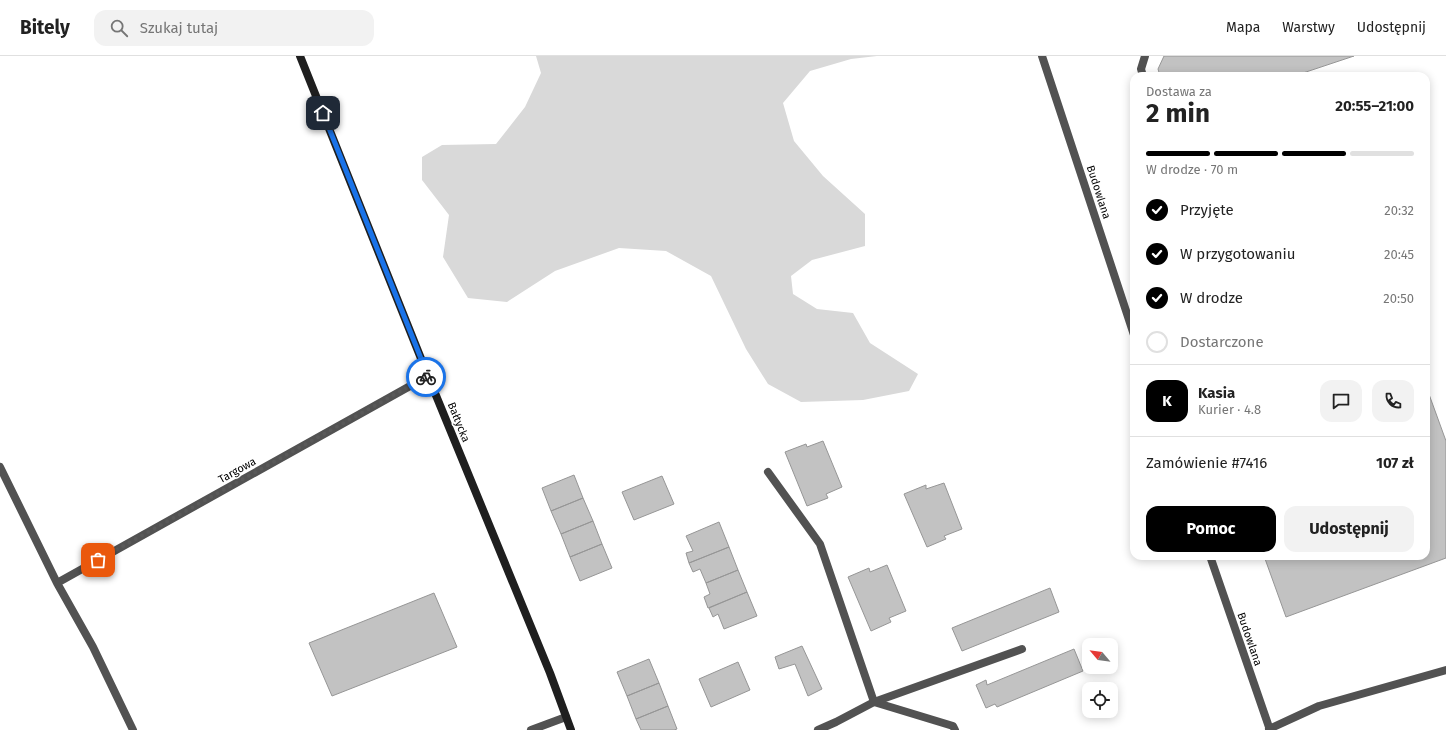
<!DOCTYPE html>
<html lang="pl">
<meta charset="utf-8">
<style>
body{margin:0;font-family:"Fira Sans",sans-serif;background:#f2f2f2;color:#222;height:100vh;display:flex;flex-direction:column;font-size:15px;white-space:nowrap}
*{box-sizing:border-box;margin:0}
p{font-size:13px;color:#767676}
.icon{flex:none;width:22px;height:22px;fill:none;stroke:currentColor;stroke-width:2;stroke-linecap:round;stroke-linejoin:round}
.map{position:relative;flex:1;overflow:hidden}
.side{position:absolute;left:1130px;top:16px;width:300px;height:488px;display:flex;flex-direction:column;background:#fff;border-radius:12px;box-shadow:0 2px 10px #0003}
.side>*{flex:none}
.needle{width:26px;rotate:299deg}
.fabs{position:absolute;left:1082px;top:582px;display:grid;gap:8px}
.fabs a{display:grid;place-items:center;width:36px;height:36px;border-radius:8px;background:#fff;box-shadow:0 2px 10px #0003;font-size:20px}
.pin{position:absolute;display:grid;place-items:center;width:34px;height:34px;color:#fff;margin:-17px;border-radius:8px;box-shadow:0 2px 6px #0006}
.courier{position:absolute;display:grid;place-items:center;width:40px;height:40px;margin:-20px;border:3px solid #1a73e8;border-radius:50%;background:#fff;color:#222;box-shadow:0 1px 5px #0007}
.headline em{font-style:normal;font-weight:700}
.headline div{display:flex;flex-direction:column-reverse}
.headline{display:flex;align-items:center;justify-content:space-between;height:68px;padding:0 16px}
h1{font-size:26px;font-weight:700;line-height:30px}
.bar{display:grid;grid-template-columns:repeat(4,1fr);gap:6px 4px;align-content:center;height:48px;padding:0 16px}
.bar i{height:5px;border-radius:3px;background:#e0e0e0}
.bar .active{background:#000}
.bar p{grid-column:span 4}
.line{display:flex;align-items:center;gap:10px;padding:0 16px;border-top:1px solid #e0e0e0}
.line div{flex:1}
.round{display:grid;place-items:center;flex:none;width:42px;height:42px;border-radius:12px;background:#f2f2f2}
ol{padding:0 16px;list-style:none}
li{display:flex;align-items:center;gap:12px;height:44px}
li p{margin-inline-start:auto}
li .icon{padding:4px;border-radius:50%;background:#000;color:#fff;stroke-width:4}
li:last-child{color:#767676}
li i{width:22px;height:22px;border:2px solid #e0e0e0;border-radius:50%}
.primary-button{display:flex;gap:8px;margin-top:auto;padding:8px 16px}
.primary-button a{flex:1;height:46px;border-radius:12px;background:#000;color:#fff;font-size:16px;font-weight:700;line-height:46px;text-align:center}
.primary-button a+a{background:#f2f2f2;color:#222}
header{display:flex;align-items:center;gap:24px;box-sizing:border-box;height:56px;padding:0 20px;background:#fff;border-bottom:1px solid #e0e0e0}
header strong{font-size:19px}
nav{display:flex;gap:22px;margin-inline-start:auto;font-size:14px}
.search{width:280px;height:36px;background:#f2f2f2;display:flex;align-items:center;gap:10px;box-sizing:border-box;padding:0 14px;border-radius:12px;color:#767676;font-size:15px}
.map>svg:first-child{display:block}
.green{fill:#d9d9d9}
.building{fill:#c2c2c2;stroke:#969696}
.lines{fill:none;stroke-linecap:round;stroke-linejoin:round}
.lane{stroke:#525252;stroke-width:8}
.street{stroke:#525252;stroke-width:8}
.secondary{stroke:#1f1f1f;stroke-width:8}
.done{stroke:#595959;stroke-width:4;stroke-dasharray:0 7.2}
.route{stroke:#1a73e8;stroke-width:5}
.labels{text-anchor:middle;stroke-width:3;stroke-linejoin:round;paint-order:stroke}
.street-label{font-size:11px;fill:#000;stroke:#fff}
</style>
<header>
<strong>Bitely</strong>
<div class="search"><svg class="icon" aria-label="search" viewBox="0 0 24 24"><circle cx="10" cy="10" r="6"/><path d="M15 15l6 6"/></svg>Szukaj tutaj</div>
<nav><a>Mapa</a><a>Warstwy</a><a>Udostępnij</a></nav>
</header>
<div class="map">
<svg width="1446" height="674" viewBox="0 0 1446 674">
<rect width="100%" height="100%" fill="#fff"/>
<!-- green -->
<path class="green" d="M536 0H877L851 3 810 15 783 47 794 85 823 120 865 158V190L812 204 791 220 793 238 817 253 853 257 870 287 918 318 909 335 863 344 801 346 768 328 746 293 711 220 666 195 619 192 555 215 507 246 468 242 443 201 449 159 422 124V101L442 89 496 88 525 51 541 17Z"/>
<!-- building -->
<path class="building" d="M1164 0H1354L1300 18 1301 20H1160L1158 13Z
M1426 330 1446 385V502L1286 561 1264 500H1426Z
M823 385 842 431 826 438 828 442 807 450 785 396 806 388 807 391Z
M574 419 583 442 551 455 542 432Z
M662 420 674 448 634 464 622 436Z
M944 427 962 473 944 480 946 483 927 491 904 438 926 429V433Z
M583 442 593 465 561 478 551 455Z
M593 465 602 488 570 501 561 478Z
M719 466 729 491 689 507 686 497 693 495 686 480Z
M602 488 612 512 580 525 570 501Z
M729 491 738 514 706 527 700 513 693 516 689 507Z
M887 509 906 555 889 562 891 566 871 575 848 521 869 512 870 516Z
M738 514 747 536 708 552 704 541 710 538 706 527Z
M1050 532 1059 556 962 595 952 572Z
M747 536 757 560 724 573 718 558 713 561 709 552Z
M434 537 457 591 332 640 309 587Z
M802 590 822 633 808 640 795 608 779 613 775 601Z
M1074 593 1083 615 997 651 995 648 986 652 976 629 986 624 987 629Z
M649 603 659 627 627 640 617 616Z
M738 606 750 634 711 651 699 623Z
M659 627 668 650 636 663 627 640Z
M668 650 677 673 674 674H641L636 663Z"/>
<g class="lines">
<!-- lane -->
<path class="lane" d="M1143 20 1141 13 1145 0
M768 416 820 488 874 646 953 670 955 674
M1269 673 1319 650 1446 614
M531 674 566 661"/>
<!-- street -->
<path class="street" d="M1042 0 1134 279
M0 411 57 527
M1210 500 1270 674
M133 674 93 591 57 527 428 320
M818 674 836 666 874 646 1022 593"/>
<!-- secondary -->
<path class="secondary" d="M300 0 428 320 550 617 571 674"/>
</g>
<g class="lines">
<!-- done -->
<path class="done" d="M98 504 426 321"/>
<!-- route -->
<path class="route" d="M323 57 428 320 426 321"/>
</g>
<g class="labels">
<!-- street labels -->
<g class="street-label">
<text transform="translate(1099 136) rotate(72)" y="4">Budowlana</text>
<text transform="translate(459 366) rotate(68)" y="4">Bałtycka</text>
<text transform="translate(237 414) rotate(-29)" y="4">Targowa</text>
<text transform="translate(1250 583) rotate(71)" y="4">Budowlana</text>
</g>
</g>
</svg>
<div class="fabs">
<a><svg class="needle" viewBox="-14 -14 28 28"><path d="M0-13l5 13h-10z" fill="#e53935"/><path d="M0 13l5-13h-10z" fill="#767676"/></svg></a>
<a><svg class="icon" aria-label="locate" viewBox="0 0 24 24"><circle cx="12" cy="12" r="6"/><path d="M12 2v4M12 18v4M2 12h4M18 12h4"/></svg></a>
</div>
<div class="pin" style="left:98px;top:504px;background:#ea580c"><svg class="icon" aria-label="bag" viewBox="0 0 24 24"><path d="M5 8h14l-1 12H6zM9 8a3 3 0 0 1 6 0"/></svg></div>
<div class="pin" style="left:323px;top:57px;background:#1f2937"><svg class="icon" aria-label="home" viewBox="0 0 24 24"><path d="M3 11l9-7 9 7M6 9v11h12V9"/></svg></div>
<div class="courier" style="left:426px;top:321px"><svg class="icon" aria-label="bike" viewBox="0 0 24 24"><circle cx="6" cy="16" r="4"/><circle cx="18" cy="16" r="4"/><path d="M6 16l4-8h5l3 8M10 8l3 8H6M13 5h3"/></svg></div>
<section class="side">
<div class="headline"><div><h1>2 min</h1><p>Dostawa za</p></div><em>20:55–21:00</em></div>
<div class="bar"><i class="active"></i><i class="active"></i><i class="active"></i><i></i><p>W drodze · 70 m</p></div>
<ol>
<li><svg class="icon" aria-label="check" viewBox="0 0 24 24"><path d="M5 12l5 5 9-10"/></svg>Przyjęte<p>20:32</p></li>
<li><svg class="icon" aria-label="check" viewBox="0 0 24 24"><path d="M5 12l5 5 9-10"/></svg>W przygotowaniu<p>20:45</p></li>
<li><svg class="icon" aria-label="check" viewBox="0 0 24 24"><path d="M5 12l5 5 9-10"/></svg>W drodze<p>20:50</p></li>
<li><i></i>Dostarczone</li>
</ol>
<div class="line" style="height:72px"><b class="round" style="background:#000;color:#fff">K</b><div><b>Kasia</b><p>Kurier · 4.8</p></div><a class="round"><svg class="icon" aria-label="chat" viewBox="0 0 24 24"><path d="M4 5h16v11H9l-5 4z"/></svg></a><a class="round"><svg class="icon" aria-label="phone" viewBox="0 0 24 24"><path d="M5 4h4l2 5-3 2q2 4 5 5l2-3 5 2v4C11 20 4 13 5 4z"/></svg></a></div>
<div class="line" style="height:52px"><div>Zamówienie #7416</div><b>107 zł</b></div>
<div class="primary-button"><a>Pomoc</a><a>Udostępnij</a></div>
</section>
</div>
